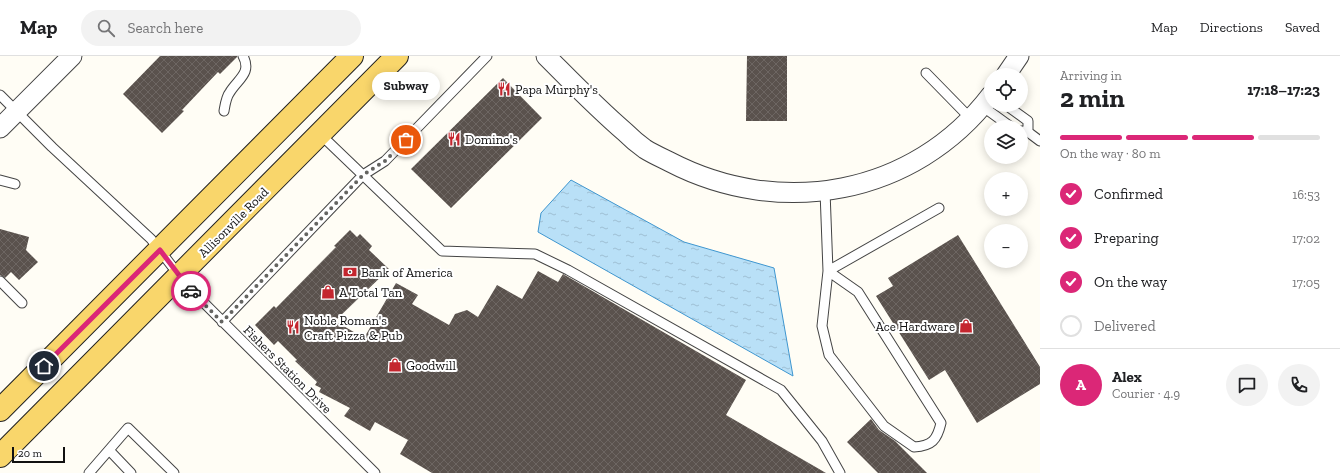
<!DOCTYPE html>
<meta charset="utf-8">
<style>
body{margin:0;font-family:"Zilla Slab",serif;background:#f2f2f2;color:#202124;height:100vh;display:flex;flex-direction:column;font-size:15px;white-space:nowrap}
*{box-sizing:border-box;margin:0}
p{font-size:13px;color:#757577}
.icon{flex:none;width:22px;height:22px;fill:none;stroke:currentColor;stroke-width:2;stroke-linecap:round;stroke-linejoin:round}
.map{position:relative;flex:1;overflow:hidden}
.panel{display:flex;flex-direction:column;background:#fff;width:300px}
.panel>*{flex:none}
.tools{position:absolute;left:984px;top:12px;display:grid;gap:8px}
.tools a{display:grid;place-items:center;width:44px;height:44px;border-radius:50%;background:#fff;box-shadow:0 2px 10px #0003;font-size:20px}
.scale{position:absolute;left:12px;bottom:10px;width:53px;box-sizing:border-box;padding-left:4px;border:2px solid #111;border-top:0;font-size:11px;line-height:14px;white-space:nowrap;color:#111;-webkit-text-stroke:3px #fff;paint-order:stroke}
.pin{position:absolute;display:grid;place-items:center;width:34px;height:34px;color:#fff;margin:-17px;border:2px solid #fff;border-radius:50%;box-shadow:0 1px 4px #0007}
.courier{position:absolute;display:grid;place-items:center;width:40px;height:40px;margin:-20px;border:3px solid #db2777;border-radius:50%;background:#fff;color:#222;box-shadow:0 1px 5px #0007}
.bubble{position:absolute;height:28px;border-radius:14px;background:#fff;box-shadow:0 2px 10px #0003;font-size:13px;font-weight:800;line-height:28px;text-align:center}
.summary em{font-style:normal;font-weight:800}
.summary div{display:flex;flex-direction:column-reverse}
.summary{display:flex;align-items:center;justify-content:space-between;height:68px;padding:0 20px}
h1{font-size:26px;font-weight:800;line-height:30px}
.bar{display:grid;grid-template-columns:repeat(4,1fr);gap:6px 4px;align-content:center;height:48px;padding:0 20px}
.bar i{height:5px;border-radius:3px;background:#e0e0e0}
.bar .selected{background:#db2777}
.bar p{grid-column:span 4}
.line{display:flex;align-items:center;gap:10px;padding:0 20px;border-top:1px solid #e0e0e0}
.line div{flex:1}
.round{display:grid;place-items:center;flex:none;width:42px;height:42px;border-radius:21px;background:#f2f2f2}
ol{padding:0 20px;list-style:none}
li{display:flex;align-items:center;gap:12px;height:44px}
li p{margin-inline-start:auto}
li .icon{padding:4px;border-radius:50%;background:#db2777;color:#fff;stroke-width:4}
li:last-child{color:#757577}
li i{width:22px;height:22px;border:2px solid #e0e0e0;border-radius:50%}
header{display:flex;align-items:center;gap:24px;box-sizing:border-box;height:56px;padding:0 20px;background:#fff;border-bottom:1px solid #e0e0e0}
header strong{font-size:19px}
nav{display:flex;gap:22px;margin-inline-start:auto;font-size:14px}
.search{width:280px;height:36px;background:#f2f2f2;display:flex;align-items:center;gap:10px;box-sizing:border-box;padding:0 14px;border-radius:22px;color:#757577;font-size:15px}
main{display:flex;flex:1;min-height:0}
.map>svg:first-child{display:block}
.water{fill:url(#water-ripples);stroke:#3f96cf}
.building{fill:url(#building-cross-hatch)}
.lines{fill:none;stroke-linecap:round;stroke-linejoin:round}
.lane-casing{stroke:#444;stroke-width:11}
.street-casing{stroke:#444;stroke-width:21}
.primary-casing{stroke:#222;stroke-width:24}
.lane{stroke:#fff;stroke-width:9}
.street{stroke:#fff;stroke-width:19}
.primary{stroke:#f9d66b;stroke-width:22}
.done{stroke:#646461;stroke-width:4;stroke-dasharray:0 7.2}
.route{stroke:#db2777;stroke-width:5}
.labels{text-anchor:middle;stroke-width:4;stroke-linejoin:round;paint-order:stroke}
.poi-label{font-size:13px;fill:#111;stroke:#fff;text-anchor:start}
.street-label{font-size:13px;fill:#111;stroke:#fff}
</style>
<header>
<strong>Map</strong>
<div class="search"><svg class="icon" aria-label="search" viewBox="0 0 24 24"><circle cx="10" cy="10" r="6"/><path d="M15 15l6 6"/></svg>Search here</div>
<nav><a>Map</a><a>Directions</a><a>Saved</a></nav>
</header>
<main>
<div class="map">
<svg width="1040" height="417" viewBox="0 0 1040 417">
<defs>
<pattern id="water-ripples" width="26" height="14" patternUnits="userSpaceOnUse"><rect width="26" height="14" fill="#b9e0f7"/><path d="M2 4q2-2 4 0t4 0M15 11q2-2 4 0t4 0" fill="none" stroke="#9ebfd3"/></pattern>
<pattern id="building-cross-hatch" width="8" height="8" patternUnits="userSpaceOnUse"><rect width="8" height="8" fill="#5a524d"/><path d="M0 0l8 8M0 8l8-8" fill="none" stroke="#6d6662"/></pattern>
</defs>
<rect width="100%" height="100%" fill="#fffdf5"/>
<!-- water -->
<path class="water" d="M571 124 684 186 774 212 793 320 538 176 541 157Z"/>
<!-- building -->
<path class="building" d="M160 0H237V1L220 18 218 16 182 54 184 55 162 77 123 38Z
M747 0H787V65H746Z
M503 22 542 62 451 152 411 113Z
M0 173 29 181 26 194 38 206 19 224 11 216 5 222 0 219Z
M350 174 357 181 360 178 372 190 369 194 389 213 335 265 364 282 396 227 418 239 412 248 449 269 455 258 467 254 478 261 497 229 522 243 538 215 558 226 563 218 746 324 726 359 826 417H432L400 398 408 384 375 366 370 375 344 360 350 352 319 336 321 332 315 329 317 326 295 305 297 304 278 285 274 289 255 269 274 250 276 252 336 191 334 190Z
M958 179 1040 311V328L977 367 945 314 929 324 876 240 893 230 888 222Z
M871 363 879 374 895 385 927 417H878L847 386Z"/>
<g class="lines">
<!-- lane casing -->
<g class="lane-casing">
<path id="lane" d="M926 17 971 63
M0 39 52 91 151 183 188 231 375 417
M1006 49 1028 65V76L1021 75
M982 50 1011 71
M224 55C225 49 226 41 230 36 238 23 252 17 243 0
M1028 76 1040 85
M320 78 442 195 535 198 568 214 781 334 822 385 840 417
M0 124 15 128
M825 135 828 215 822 270 829 299 884 370 914 391C932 390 937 384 941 367L858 236 828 215 939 152
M0 225 22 247
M222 266 363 119 385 105 487 0
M109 394 131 417
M89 417 128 372 174 417"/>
</g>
<!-- street casing -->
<g class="street-casing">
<path id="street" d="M546 0C572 26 597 52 625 76 631 82 638 88 645 93 653 98 662 102 670 106 780 163 914 140 991 39
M1006 19 1019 0
M0 72 72 0"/>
</g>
<!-- primary casing -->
<g class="primary-casing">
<path id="primary" d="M0 354 352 0
M0 400 397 0"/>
</g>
<!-- lane -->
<use href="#lane" class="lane"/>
<!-- street -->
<use href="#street" class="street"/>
<!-- primary -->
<use href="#primary" class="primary"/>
</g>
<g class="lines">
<!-- done -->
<path class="done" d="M191 235 222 266 363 119 385 105 406 84"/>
<!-- route -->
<path class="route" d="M44 310 160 194 191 235"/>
</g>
<!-- icons -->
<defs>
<g id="restaurant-bare" transform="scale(1.08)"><path d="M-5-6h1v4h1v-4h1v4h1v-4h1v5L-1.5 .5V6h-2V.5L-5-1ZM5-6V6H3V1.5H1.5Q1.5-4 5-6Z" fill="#c4262e" stroke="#fff" stroke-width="2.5" paint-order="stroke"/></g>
<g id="bank-bare" transform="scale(1.08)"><path d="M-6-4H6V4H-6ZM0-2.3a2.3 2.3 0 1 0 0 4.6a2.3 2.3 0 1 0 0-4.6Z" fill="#c4262e" stroke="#fff" stroke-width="2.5" paint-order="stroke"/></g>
<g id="shop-bare" transform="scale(1.08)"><path d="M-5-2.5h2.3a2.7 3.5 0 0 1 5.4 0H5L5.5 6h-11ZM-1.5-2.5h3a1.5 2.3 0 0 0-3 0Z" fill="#c4262e" stroke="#fff" stroke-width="2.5" paint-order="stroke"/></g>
</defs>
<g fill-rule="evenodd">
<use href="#restaurant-bare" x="504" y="33"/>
<use href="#restaurant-bare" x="454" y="83"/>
<use href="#bank-bare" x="350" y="216"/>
<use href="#shop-bare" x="328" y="236"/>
<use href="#shop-bare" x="966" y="270"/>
<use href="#restaurant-bare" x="293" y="271"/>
<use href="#shop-bare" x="395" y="309"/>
</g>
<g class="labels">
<!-- poi labels -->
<g class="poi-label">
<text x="515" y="38">Papa Murphy's</text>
<text x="465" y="88">Domino's</text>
<text x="361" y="221">Bank of America</text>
<text x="339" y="241">A Total Tan</text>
<text x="304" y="269">Noble Roman's<tspan x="304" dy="15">Craft Pizza &amp; Pub</tspan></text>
<text x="955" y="275" text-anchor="end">Ace Hardware</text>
<text x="406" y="314">Goodwill</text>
</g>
<!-- street labels -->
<g class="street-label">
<text transform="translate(233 166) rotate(-45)" y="5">Allisonville Road</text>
<text transform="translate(288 313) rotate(45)" y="5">Fishers Station Drive</text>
</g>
</g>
</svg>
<div class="tools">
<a><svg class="icon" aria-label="locate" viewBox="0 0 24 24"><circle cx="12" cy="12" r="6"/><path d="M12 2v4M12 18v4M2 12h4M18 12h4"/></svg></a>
<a><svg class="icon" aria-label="layers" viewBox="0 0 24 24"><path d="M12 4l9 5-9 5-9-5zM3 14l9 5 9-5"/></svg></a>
<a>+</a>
<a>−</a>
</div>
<div class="scale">20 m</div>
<div class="pin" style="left:406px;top:84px;background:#ea580c"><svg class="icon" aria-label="bag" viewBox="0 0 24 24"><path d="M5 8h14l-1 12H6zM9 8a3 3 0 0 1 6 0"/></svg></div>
<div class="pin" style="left:44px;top:310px;background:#1f2937"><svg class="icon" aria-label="home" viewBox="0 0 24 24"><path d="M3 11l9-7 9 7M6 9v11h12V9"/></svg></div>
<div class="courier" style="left:191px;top:235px"><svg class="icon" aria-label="car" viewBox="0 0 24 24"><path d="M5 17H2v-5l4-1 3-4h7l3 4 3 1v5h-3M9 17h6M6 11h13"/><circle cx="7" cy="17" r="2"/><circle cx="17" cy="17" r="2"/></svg></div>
<div class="bubble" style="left:372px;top:16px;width:68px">Subway</div>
</div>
<section class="panel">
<div class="summary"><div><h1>2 min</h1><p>Arriving in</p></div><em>17:18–17:23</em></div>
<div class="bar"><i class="selected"></i><i class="selected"></i><i class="selected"></i><i></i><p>On the way · 80 m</p></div>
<ol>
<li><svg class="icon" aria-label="check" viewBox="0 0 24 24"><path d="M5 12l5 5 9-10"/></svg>Confirmed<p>16:53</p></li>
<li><svg class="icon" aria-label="check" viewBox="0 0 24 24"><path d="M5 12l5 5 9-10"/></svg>Preparing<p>17:02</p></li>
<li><svg class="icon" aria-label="check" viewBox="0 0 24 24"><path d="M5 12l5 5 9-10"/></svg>On the way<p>17:05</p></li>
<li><i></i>Delivered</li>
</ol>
<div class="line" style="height:72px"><b class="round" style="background:#db2777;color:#fff">A</b><div><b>Alex</b><p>Courier · 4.9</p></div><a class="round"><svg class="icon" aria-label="chat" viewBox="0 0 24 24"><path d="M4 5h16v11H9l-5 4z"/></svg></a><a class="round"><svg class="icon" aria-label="phone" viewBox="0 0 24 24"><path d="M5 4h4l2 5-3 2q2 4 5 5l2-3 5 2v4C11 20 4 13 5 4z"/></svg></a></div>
</section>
</main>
